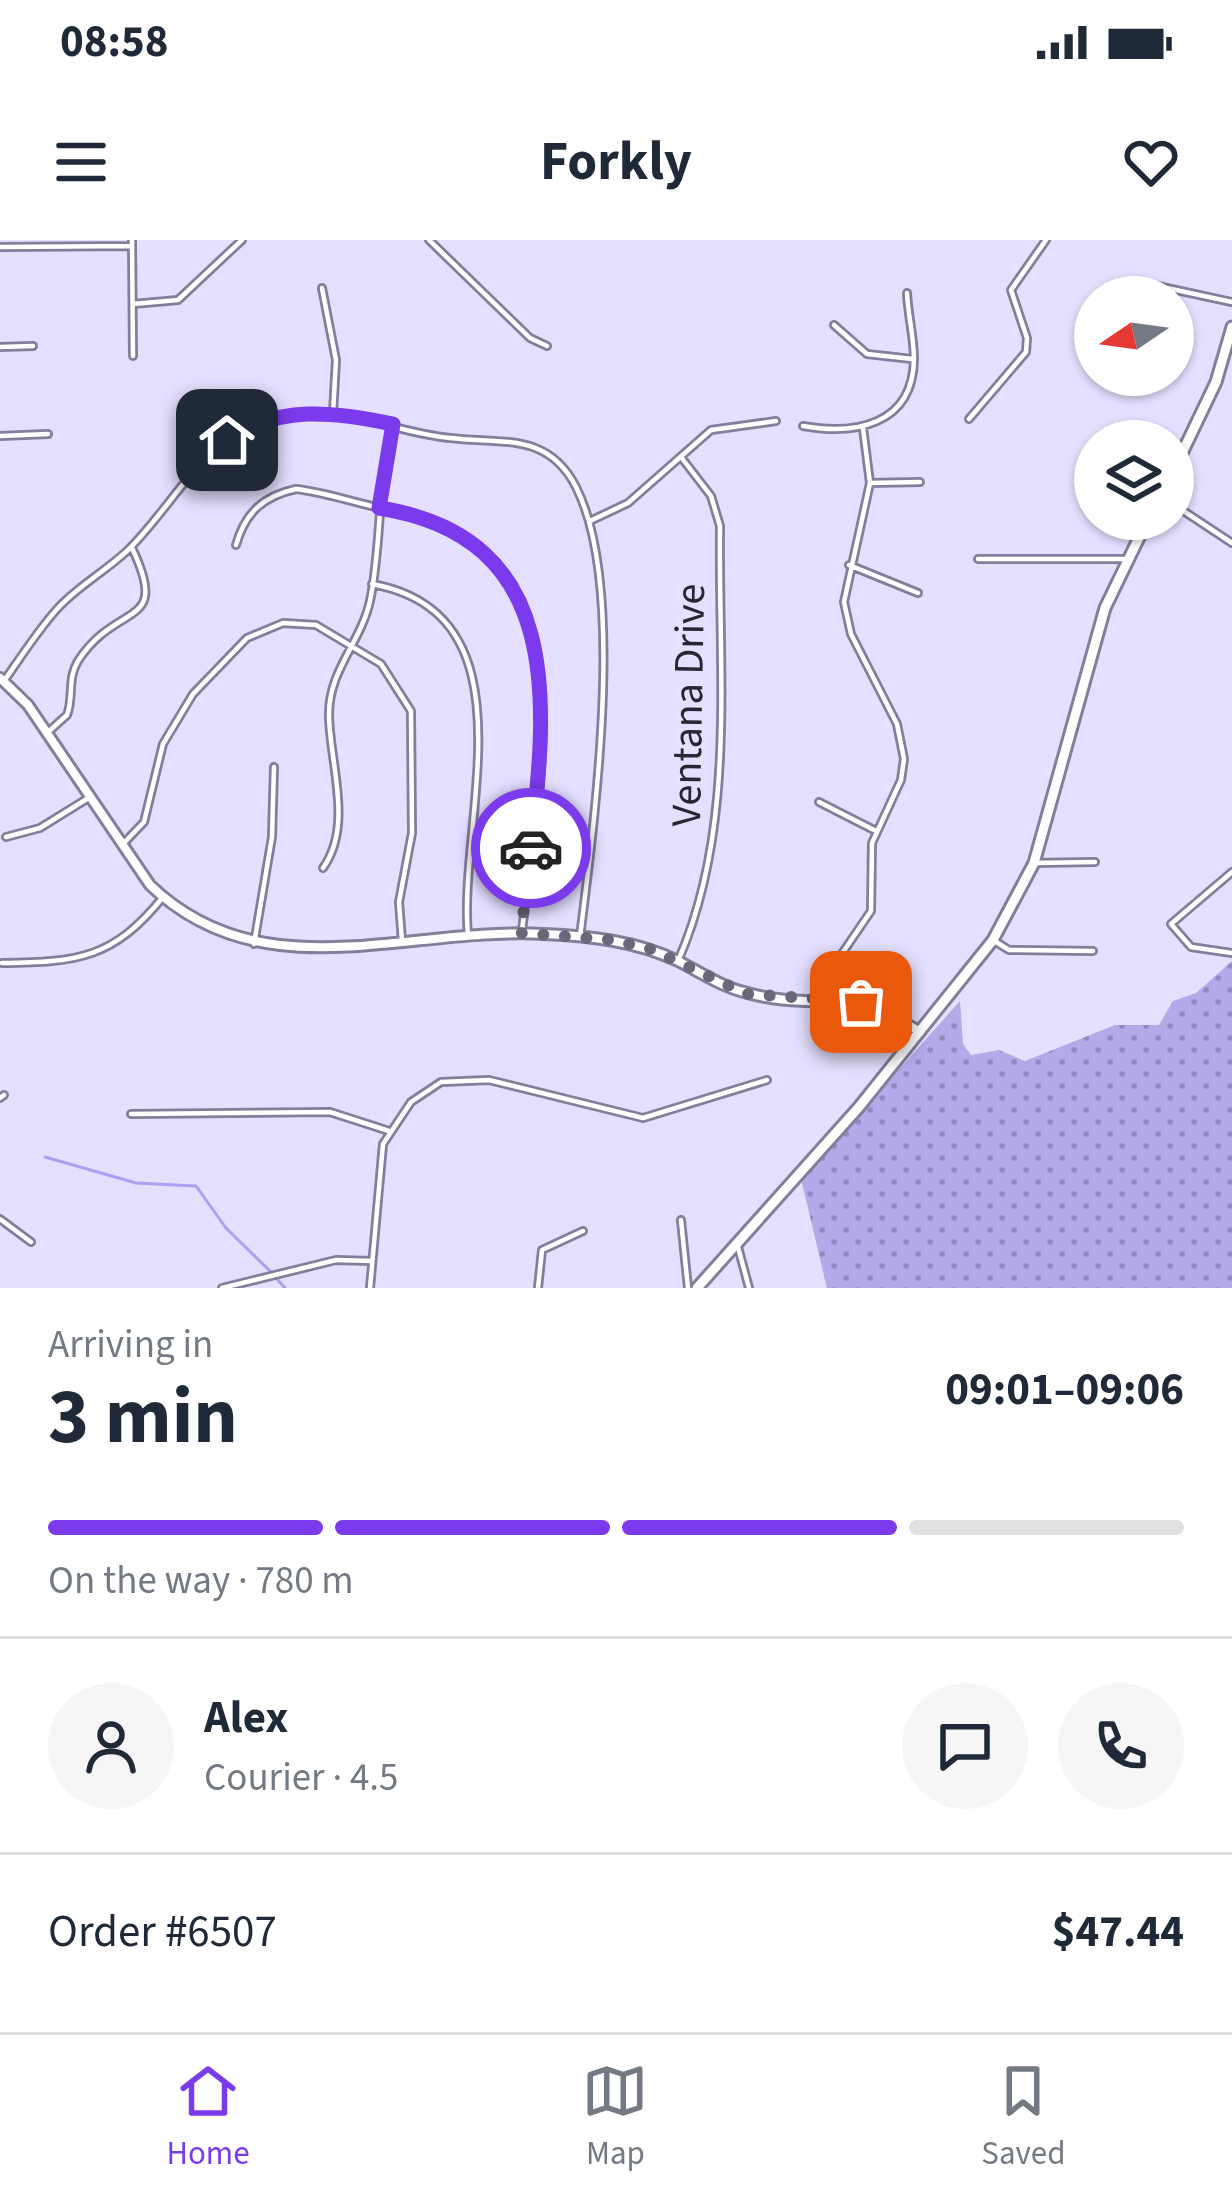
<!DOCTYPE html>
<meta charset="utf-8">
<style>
body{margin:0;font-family:"Source Sans 3",sans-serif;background:#f6f6f7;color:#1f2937;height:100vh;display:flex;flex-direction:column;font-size:45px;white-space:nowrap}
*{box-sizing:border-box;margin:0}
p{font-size:39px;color:#747a83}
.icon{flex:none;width:66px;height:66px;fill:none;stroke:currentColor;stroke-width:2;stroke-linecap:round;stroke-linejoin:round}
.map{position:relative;height:1048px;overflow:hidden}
.side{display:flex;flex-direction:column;background:#fff;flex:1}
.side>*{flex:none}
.needle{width:78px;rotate:257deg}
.buttons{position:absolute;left:1074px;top:36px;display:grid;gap:24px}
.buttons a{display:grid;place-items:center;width:120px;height:120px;border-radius:50%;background:#fff;box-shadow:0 3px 9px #0004;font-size:60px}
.pin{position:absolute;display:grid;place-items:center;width:102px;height:102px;color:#fff;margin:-51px;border-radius:24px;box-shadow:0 6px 18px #0006}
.courier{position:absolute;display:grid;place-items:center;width:120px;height:120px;margin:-60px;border:9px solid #7c3aed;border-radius:50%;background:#fff;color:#222;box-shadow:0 3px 15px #0007}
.summary em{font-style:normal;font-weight:700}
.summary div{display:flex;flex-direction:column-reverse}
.summary{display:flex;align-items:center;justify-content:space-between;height:204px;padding:0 48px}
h1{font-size:78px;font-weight:700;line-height:90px}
.bar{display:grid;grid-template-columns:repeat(4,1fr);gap:18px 12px;align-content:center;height:144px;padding:0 48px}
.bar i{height:15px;border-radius:9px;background:#e0e1e3}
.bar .active{background:#7c3aed}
.bar p{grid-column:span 4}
.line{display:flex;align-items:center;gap:30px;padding:0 48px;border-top:3px solid #e0e1e3}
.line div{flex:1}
.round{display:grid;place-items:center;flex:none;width:126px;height:126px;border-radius:63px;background:#f6f6f7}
.status{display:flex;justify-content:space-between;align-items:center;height:84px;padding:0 60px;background:#fff;direction:ltr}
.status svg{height:33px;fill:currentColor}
header{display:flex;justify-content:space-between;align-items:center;height:156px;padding:0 48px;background:#fff;font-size:54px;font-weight:700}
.tab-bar{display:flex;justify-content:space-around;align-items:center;height:168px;border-top:3px solid #e0e1e3;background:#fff;font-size:33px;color:#747a83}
.tab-bar a{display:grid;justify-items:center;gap:6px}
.tab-bar .active{color:#7c3aed}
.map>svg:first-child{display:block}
.grass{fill:url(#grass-dots)}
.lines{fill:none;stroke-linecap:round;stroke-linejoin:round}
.stream{stroke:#b09df4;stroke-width:3}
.street-casing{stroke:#837e9a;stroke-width:10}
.secondary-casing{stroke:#837e9a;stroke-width:14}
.primary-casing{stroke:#837e9a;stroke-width:15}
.street{stroke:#fff;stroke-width:4.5}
.secondary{stroke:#fff;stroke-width:8}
.primary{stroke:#fff;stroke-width:9}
.done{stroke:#6a677a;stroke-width:12;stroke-dasharray:0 21.6}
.route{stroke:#7c3aed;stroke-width:15}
.labels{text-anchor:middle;stroke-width:12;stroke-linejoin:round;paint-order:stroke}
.street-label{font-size:42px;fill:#282632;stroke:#e5e0ff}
</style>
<div class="status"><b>08:58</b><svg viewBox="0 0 49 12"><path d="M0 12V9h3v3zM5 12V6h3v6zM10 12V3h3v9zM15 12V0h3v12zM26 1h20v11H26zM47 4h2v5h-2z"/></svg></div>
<header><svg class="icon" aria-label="menu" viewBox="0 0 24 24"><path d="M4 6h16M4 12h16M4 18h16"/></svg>Forkly<svg class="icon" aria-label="heart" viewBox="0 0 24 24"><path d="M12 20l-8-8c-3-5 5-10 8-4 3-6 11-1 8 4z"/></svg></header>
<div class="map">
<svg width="1232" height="1048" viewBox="0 0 1232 1048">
<defs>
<pattern id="grass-dots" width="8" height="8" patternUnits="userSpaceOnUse" patternTransform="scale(3)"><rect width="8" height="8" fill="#b5a9ea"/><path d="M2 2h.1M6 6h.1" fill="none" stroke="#9389be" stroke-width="1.8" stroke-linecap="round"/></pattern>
</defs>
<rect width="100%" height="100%" fill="#e5e0ff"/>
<!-- grass -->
<path class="grass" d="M1232 721V1048H827L801 939 960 761 963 804 971 815 999 810 1025 821 1115 785H1159L1173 761 1196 753Z"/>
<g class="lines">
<!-- stream -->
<path class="stream" d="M45 917 136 943 196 946 226 988 270 1031
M277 1039 285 1048"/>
<!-- street casing -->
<g class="street-casing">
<path id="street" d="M132 0 133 116
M429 0 530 98 547 106
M0 7 132 6
M1139 42 1232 62
M322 48 336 120 333 173
M133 64 178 60 242 0
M834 85 867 114 912 119
M0 107 33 106
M969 179 1026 112 1027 98 1011 50 1046 0
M803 186C854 195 913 186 914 119 914 98 908 75 907 53
M0 196 48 194
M870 243 920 242
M1173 264 1232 303
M590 281 628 263 711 190 776 181
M236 305C245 273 263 256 296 249 323 252 349 261 376 267 394 271 413 273 430 279 591 337 536 563 522 691
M978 319H1127
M849 325 918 353
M372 344C538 374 457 583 468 695
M4 441C21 417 38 390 58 368 78 346 106 331 128 310 180 259 208 185 290 174 346 166 396 193 450 198 502 204 548 192 576 247 627 348 594 582 580 697
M47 493 67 475C74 457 67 439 78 421 117 360 171 390 132 308
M819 562 876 591
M6 597 40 588 90 557
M122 605 144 582 163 504 193 454 247 398 283 383 316 385 381 424 411 471 412 593 399 662 402 701
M1034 623 1095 622
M323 628C354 585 329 521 329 474 329 430 361 402 370 361 382 304 377 244 392 186
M1232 632 1171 684 1191 707 1232 713
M993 700 1009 710 1093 711
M254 704 272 597 274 527
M678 721C737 587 718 430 720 286L711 256 681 217
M2 723C78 722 113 719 163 657
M835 758 839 718 871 671 872 603 901 540 904 519 897 484 851 394 844 362 870 243 863 188
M0 858 4 855
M131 874 330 872 389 891
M0 979 31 1002
M681 980 688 1048
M738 1007 749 1048
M222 1048 336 1020 372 1021
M370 1048 383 904 411 862 441 842 489 840 643 878 767 840
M538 1048 542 1010 583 991"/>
</g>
<!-- secondary casing -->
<g class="secondary-casing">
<path id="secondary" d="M0 438 28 465 150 645C262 753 408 686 544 694 590 696 636 701 678 721 700 732 720 746 744 752 817 773 843 744 920 792"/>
</g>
<!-- primary casing -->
<g class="primary-casing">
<path id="primary" d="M1173 232 1216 142 1232 87
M697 1048 859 867 993 700 1034 623 1105 368 1148 279"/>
</g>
<!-- street -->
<use href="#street" class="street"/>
<!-- secondary -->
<use href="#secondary" class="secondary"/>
<!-- primary -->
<use href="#primary" class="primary"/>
</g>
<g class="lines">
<!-- done -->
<path class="done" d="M531 608 521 693 613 700 650 709 747 754 861 762"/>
<!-- route -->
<path class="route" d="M227 200C280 164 333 172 393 184L379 268C566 297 547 464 531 608"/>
</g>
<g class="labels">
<!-- street labels -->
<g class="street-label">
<text transform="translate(687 465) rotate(-89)" y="15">Ventana Drive</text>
</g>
</g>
</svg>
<div class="buttons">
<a><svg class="needle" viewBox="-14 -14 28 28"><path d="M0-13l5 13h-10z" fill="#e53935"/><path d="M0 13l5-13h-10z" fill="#747a83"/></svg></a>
<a><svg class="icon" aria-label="layers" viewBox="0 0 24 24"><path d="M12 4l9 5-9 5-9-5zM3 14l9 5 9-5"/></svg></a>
</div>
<div class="pin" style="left:861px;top:762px;background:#ea580c"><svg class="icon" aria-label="bag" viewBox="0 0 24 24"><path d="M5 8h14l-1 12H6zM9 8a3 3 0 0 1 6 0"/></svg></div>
<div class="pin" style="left:227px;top:200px;background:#1f2937"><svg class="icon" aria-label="home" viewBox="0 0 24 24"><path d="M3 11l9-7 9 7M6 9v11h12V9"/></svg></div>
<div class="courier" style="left:531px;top:608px"><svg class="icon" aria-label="car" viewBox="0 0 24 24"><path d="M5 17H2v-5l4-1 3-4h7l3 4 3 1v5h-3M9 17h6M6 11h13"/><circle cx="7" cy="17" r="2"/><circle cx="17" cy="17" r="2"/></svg></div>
</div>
<section class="side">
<div class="summary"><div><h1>3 min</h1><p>Arriving in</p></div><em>09:01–09:06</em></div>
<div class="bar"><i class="active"></i><i class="active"></i><i class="active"></i><i></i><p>On the way · 780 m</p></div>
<div class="line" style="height:216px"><a class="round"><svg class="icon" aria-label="person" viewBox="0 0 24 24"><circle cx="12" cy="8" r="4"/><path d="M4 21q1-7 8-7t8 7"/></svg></a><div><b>Alex</b><p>Courier · 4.5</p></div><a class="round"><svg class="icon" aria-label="chat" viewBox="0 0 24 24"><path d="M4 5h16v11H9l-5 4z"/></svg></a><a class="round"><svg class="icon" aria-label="phone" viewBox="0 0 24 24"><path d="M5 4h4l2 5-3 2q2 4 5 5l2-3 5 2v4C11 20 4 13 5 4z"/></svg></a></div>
<div class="line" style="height:156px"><div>Order #6507</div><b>$47.44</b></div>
</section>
<nav class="tab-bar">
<a class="active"><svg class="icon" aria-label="home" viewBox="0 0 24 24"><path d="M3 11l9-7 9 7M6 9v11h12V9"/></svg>Home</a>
<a><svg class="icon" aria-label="map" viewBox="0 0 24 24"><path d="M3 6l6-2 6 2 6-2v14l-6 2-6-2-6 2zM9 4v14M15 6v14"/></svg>Map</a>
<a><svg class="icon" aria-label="saved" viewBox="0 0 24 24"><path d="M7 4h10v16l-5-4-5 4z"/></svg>Saved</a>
</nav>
